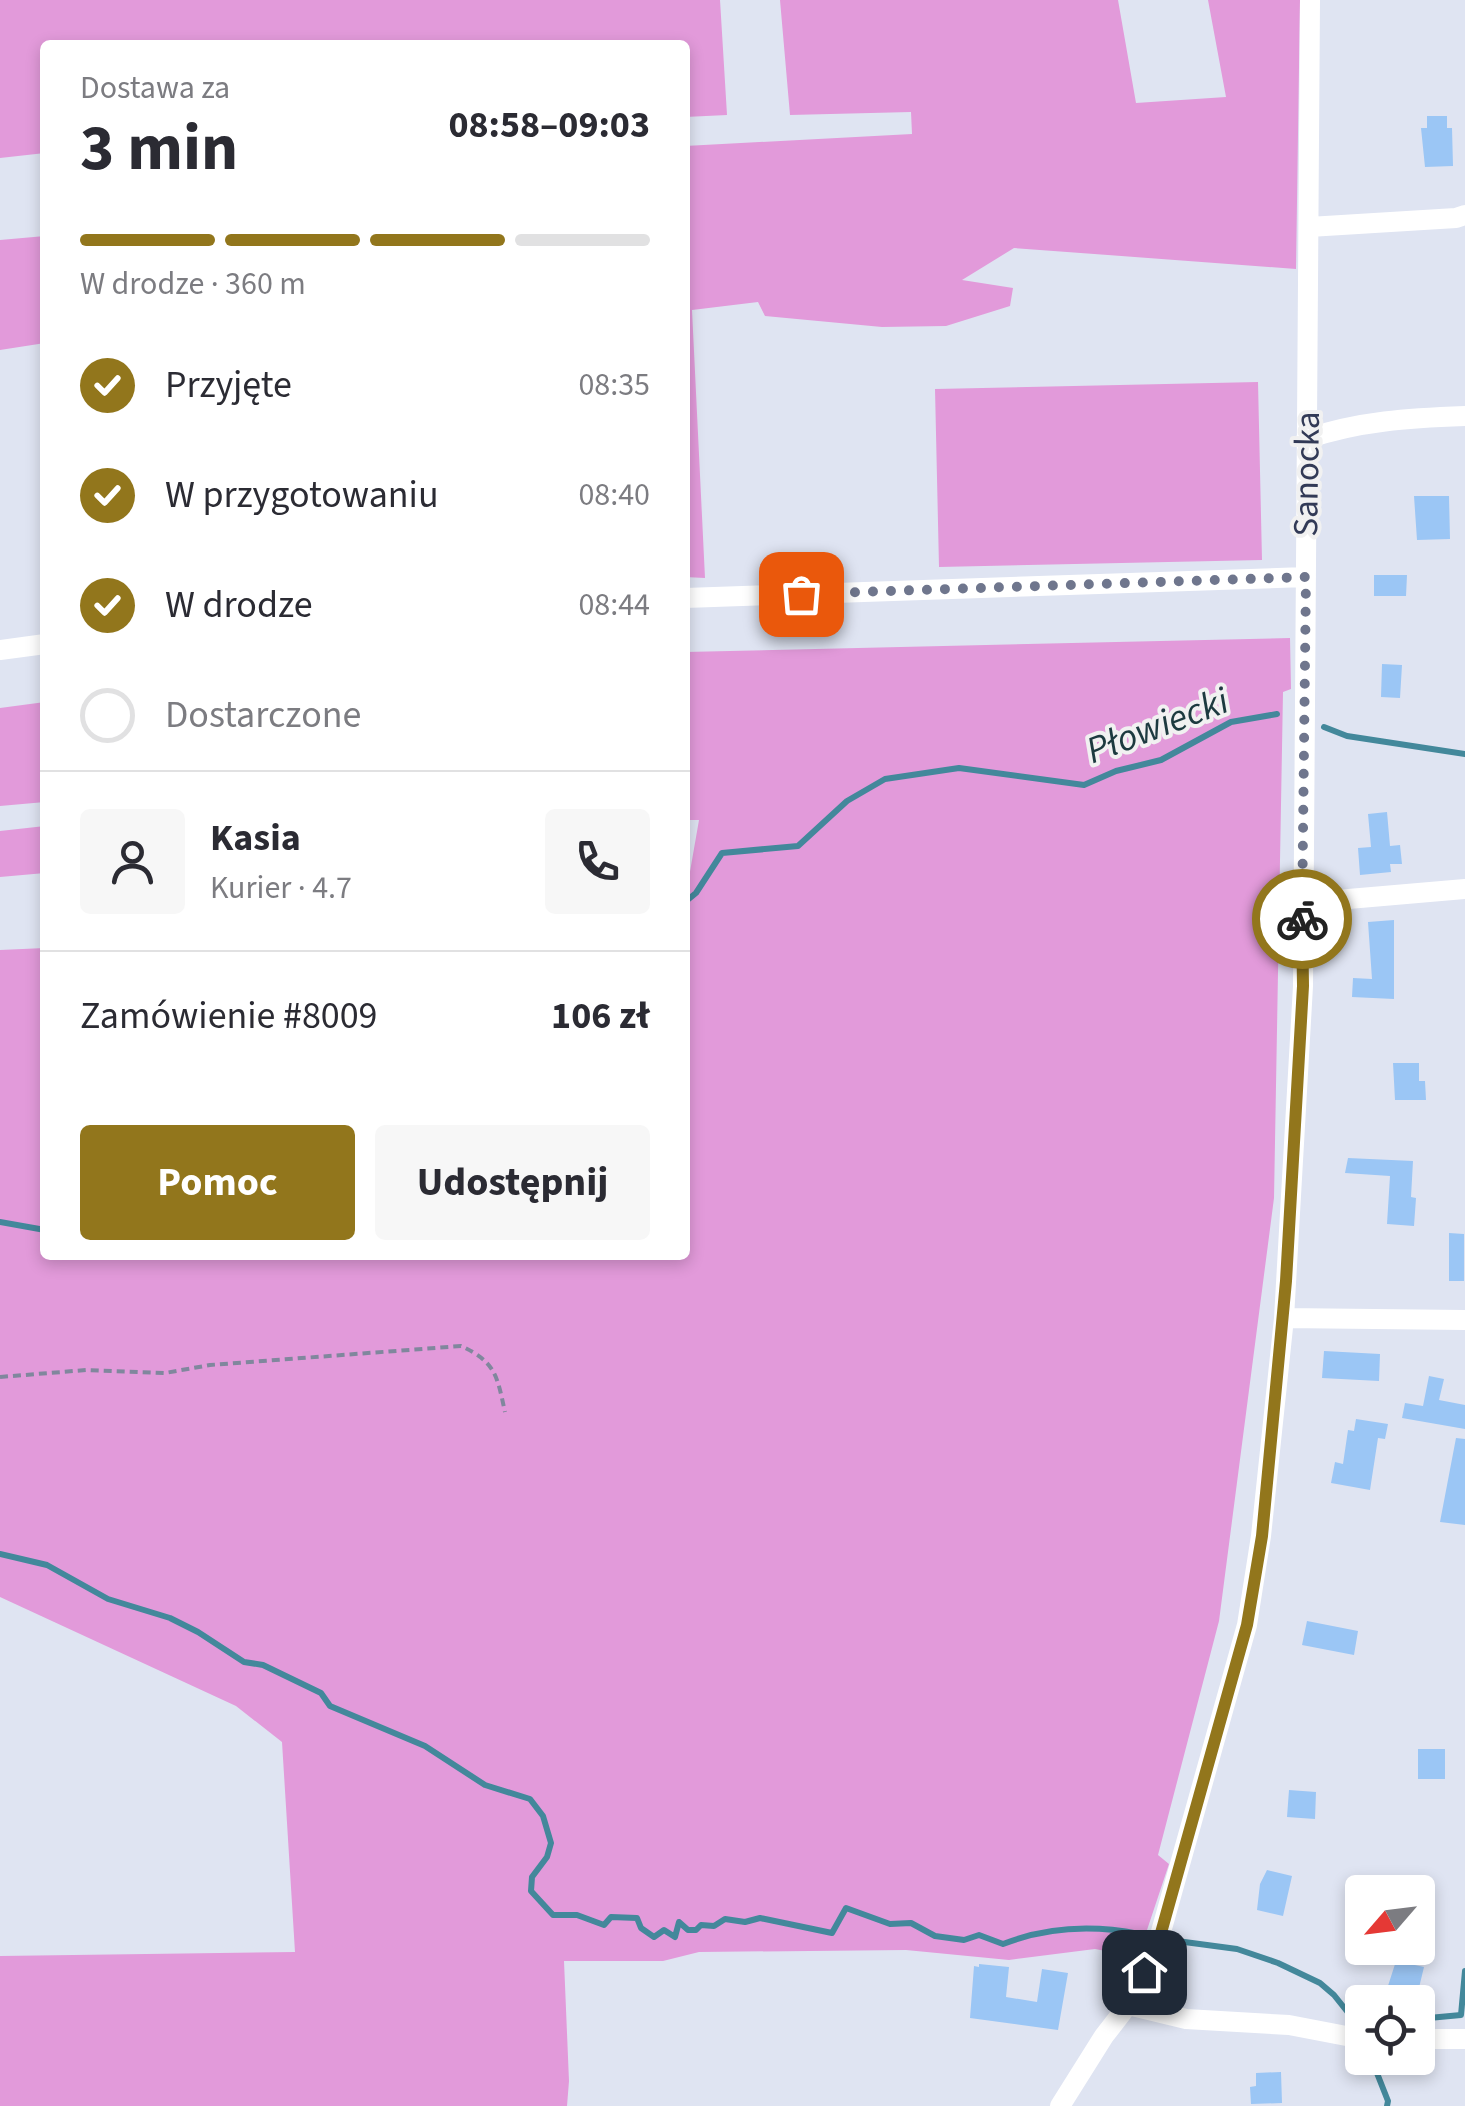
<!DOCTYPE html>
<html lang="pl">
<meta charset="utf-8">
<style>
body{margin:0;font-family:"Source Sans 3",sans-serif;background:#f7f7f7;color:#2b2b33;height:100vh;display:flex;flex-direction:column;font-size:38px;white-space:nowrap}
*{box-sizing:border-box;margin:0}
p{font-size:32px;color:#7c7c81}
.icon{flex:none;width:55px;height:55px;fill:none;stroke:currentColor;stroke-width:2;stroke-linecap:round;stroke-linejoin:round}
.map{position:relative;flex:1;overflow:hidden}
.details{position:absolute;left:40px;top:40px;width:650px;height:1220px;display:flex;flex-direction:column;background:#fff;border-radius:10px;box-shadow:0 5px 15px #0003}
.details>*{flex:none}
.needle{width:65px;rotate:242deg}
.buttons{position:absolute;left:1345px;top:1875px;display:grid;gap:20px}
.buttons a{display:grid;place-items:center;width:90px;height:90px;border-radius:10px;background:#fff;box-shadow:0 5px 15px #0003;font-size:50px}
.pin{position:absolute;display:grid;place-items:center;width:85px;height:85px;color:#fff;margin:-42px;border-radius:20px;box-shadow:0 5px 15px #0006}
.courier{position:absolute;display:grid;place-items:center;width:100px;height:100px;margin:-50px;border:8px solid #92761c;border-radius:50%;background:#fff;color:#222;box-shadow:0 2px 12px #0007}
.overview em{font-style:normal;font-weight:700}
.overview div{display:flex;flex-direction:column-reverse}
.overview{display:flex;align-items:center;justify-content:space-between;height:170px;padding:0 40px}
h1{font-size:65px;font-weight:700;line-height:75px}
.bar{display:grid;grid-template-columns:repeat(4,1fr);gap:15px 10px;align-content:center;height:120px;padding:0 40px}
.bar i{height:12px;border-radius:8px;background:#e1e1e2}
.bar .selected{background:#92761c}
.bar p{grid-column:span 4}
.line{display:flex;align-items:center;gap:25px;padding:0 40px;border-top:2px solid #e1e1e2}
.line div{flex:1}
.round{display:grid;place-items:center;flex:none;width:105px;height:105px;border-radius:10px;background:#f7f7f7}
ol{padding:0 40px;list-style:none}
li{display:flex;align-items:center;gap:30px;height:110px}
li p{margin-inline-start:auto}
li .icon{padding:10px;border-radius:50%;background:#92761c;color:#fff;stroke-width:4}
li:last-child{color:#7c7c81}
li i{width:55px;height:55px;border:5px solid #e1e1e2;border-radius:50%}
.primary-button{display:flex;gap:20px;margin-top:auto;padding:20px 40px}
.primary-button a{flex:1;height:115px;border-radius:10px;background:#92761c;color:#fff;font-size:40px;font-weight:700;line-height:115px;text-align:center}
.primary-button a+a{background:#f7f7f7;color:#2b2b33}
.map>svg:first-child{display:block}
.green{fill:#e29ada}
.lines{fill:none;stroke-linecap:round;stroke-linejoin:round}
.stream{stroke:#43889b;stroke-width:6}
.building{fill:#9bc6f5}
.path{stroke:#80879d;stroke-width:4;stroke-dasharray:8 5;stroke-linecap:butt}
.minor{stroke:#fff;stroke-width:20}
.done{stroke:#6f768d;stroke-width:10;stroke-dasharray:0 18}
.route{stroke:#92761c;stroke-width:12}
.labels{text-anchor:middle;stroke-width:8;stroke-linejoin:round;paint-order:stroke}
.street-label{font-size:35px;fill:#323a56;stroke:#f1f1f1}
.water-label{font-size:38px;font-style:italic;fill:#1c3a3f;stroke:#f1f1f1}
</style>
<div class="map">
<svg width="1465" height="2106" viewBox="0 0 1465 2106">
<rect width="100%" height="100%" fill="#dfe4f2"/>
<!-- green -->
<path class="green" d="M0 0H720L727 115 685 117V45H45V153L0 158Z
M780 0H1118L1136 103 1226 97 1208 0H1300L1296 269 1014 248 962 280 1013 288 1010 306 946 326 882 327 765 316 758 302 692 310 705 578 685 577V146L912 134 911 112 790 115Z
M45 236V343L0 350V240Z
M1258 382 1262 560 939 567 935 389Z
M1290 638 1291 689 1283 692 1274 1198 1219 1621 1158 1855 1169 1864 1138 1957 1095 1949 1009 1960 906 1950 699 1952 663 1961H564L569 2081 567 2106H0V1956L295 1952 282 1742 236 1706 0 1597V950L45 948V1255H685V884L688 883 699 820H685V652Z
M45 702V802L0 806V708Z
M45 826V873L0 877V831Z"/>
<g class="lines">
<!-- stream -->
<path class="stream" d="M1324 727 1347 736 1465 754
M685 902 696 893 722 853 798 846 847 801 885 779 959 768 1084 785 1116 771 1161 760 1231 722 1277 714
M0 1222 45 1230
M0 1554 47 1565 108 1599 170 1618 198 1632 244 1662 263 1665 321 1693 330 1706 425 1746 485 1785 530 1799 543 1816 551 1843 547 1857 532 1877 531 1891 553 1915H577L604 1925 611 1917 637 1918 641 1928 654 1937 664 1930 675 1937 679 1922 688 1930H696L701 1925 714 1926 725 1919 745 1922 760 1918 832 1933 846 1908 890 1924 911 1923 935 1936 964 1940 979 1935 1003 1944C1047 1927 1094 1925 1139 1934
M1177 1941 1237 1949 1278 1963 1320 1983 1334 1995 1354 2020 1362 2021
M1418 2019 1461 2015 1465 1971
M1371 2058 1388 2101 1387 2106"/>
</g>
<!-- building -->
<path class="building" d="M1427 116H1447V128H1452L1453 166 1425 167 1421 128H1427Z
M1414 496H1449L1450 539 1417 540Z
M1374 575H1407L1406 596H1374Z
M1382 664 1402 665 1400 698 1381 697Z
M1387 812 1390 846 1400 845 1402 864H1390L1391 872 1360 875 1358 848 1371 847 1368 814Z
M1394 920V999L1352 997 1353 978 1372 979 1368 922Z
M1393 1063H1419V1081H1425L1426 1100H1395Z
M1348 1158 1413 1161 1411 1197 1416 1198 1414 1226 1387 1224 1390 1176 1345 1173Z
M1449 1233 1464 1234V1281H1449Z
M1324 1351 1380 1354 1379 1381 1322 1378Z
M1429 1376 1444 1379 1439 1400 1465 1405V1429L1402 1418 1405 1403 1423 1406Z
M1356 1419 1388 1424 1385 1439 1378 1438 1370 1490 1331 1483 1335 1462 1343 1464 1348 1430 1354 1431Z
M1456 1438 1465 1439V1525L1440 1522Z
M1307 1621 1358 1631 1354 1655 1302 1645Z
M1418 1749H1445V1779H1418Z
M1289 1790 1316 1792 1315 1819 1287 1817Z
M1267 1870 1292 1876 1283 1916 1257 1910 1260 1884Z
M1396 1961 1424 1967 1417 1996 1387 1989Z
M979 1964 1009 1967 1006 1997 1037 2002 1042 1969 1068 1973 1058 2030 970 2018 974 1966 979 1967Z
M1281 2072 1282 2103 1251 2104 1250 2087 1256 2086V2073Z"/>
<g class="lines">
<!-- path -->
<path class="path" d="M0 1377 86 1370 165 1373 210 1365 461 1346C496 1362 497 1376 505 1412"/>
<!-- minor -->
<path class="minor" d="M1309 227 1456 218 1465 215
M1306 439C1359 421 1410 418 1465 416
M685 598 1306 577
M0 650 45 644
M1302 903 1465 889
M1284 1318 1465 1320
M1128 2005 1186 2019 1289 2025 1362 2039
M1418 2039H1465
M1060 2106 1104 2036 1128 2005 1159 1939 1247 1625 1261 1536 1284 1318 1303 986 1310 0"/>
</g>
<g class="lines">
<!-- done -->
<path class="done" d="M801 594 1306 577 1302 919"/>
<!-- route -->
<path class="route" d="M1144 1972 1159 1940 1247 1625 1262 1536 1286 1281 1303 986 1302 919"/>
</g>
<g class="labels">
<!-- street labels -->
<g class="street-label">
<text transform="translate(1306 474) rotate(-89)" y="12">Sanocka</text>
</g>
<!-- water labels -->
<g class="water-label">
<text transform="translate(1157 725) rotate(-21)" y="13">Płowiecki</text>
</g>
</g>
</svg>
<div class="buttons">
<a><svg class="needle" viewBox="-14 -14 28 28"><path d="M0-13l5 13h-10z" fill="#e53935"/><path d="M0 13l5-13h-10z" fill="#7c7c81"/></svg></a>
<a><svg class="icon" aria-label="locate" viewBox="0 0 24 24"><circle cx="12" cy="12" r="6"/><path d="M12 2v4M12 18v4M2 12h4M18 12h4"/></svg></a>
</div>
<div class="pin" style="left:801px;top:594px;background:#ea580c"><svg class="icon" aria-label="bag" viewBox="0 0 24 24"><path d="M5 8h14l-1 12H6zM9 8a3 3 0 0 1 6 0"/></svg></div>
<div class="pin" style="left:1144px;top:1972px;background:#1f2937"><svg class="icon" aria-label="home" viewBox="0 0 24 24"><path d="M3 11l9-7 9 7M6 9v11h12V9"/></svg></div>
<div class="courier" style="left:1302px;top:919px"><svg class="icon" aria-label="bike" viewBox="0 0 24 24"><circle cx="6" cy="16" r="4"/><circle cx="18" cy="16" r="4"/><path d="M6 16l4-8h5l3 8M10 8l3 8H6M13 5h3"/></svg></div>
<section class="details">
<div class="overview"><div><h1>3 min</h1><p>Dostawa za</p></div><em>08:58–09:03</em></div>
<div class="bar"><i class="selected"></i><i class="selected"></i><i class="selected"></i><i></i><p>W drodze · 360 m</p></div>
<ol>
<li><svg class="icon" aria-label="check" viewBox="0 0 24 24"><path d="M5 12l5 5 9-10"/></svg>Przyjęte<p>08:35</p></li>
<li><svg class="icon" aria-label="check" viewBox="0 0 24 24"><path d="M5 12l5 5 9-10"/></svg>W przygotowaniu<p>08:40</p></li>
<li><svg class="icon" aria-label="check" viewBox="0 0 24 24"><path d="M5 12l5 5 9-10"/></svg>W drodze<p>08:44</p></li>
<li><i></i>Dostarczone</li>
</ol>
<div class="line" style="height:180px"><a class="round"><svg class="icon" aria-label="person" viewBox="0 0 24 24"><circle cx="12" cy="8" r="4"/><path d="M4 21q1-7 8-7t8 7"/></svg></a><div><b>Kasia</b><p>Kurier · 4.7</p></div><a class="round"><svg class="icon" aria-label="phone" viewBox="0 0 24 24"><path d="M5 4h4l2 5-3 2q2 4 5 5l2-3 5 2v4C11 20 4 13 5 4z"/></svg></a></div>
<div class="line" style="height:130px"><div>Zamówienie #8009</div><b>106 zł</b></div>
<div class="primary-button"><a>Pomoc</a><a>Udostępnij</a></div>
</section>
</div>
